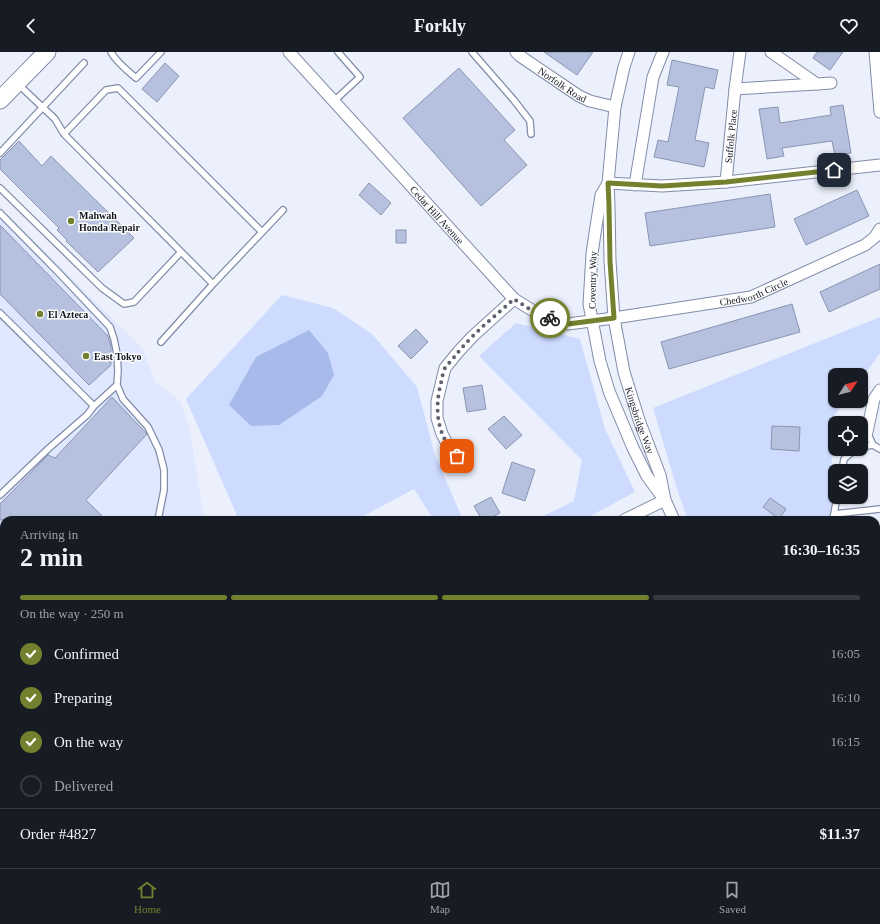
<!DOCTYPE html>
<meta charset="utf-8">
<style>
body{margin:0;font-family:Georgia,serif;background:#20242c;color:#f1f3f6;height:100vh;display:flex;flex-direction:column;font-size:15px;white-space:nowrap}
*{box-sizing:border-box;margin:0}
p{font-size:13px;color:#9ea1a6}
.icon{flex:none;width:22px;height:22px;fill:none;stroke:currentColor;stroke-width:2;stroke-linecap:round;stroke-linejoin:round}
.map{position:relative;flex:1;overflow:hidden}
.drawer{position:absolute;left:0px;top:464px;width:880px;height:352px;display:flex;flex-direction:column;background:#171b24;border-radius:12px 12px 0 0;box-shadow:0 1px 3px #0004}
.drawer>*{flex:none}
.needle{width:26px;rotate:54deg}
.fabs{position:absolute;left:828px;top:316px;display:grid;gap:8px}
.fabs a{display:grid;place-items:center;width:40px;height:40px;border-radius:8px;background:#171b24;box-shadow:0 1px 3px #0004;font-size:20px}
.pin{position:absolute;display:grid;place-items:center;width:34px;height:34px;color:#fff;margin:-17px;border-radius:8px;box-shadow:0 2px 6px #0006}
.courier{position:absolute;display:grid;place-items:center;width:40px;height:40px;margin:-20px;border:3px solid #73812f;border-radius:50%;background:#fff;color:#222;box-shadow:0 1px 5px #0007}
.summary em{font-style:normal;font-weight:700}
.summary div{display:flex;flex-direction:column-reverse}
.summary{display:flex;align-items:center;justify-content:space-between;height:68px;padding:0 20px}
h1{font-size:26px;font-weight:700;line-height:30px}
.bar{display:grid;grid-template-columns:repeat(4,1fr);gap:6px 4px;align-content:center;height:48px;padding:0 20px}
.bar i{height:5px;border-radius:3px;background:#363941}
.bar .active{background:#73812f}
.bar p{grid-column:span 4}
.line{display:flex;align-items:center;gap:10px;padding:0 20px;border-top:1px solid #363941}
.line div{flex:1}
ol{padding:0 20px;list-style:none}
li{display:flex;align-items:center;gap:12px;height:44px}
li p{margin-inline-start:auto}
li .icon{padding:4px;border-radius:50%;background:#73812f;color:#fff;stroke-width:4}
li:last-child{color:#9ea1a6}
li i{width:22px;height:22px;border:2px solid #363941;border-radius:50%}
header{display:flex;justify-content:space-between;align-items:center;height:52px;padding:0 20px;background:#171b24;font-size:18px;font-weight:700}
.tabs{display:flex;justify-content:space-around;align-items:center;height:56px;border-top:1px solid #363941;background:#171b24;font-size:11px;color:#9ea1a6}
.tabs a{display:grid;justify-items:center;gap:2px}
.tabs .active{color:#73812f}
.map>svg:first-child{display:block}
.built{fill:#dfe8ff}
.green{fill:#cddbff}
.water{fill:#a8bae9}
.building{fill:#b5c1de;stroke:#8a95b1}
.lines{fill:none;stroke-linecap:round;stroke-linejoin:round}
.lane-casing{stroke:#818ca7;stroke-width:8}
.street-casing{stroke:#818ca7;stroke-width:13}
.primary-casing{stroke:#818ca7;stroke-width:19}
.lane{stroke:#fff;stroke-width:5.5}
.street{stroke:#fff;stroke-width:11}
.primary{stroke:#fff;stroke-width:17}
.done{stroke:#5f626e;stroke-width:4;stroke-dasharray:0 7.2}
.route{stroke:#73812f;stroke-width:5}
.poi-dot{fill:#73812f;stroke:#fdfdfd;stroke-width:1.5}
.labels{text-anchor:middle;stroke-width:3;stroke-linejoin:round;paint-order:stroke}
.street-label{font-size:10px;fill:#131621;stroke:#fdfdfd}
.poi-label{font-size:10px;font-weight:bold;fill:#131621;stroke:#fdfdfd;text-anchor:start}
</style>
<header><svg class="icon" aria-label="back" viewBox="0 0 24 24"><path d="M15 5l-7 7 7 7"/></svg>Forkly<svg class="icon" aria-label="heart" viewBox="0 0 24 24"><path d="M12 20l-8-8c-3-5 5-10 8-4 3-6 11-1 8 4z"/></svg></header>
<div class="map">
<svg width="880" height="816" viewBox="0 0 880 816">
<rect width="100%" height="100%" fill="#ebf0fc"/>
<!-- built -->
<path class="built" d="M0 155 143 297 155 330 180 349 190 379 204 468H4V622L0 621Z"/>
<!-- green -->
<path class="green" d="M282 243 333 256 372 282 417 335 435 403 463 468H434L414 437 356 468H239L186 347Z
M880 265V301L861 328V323H835V349H845L832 367 831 468H688L677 437 653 356Z
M516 271 580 287 605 377 635 440 583 468H535L574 449 582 408 479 304Z
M880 563V691H876V565Z"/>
<!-- water -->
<path class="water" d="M309 278 328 301 334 323 322 344 279 373 251 374 229 353 256 305Z"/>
<!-- building -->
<path class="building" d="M544 0H593L577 23Z
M817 0H843L830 18 813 6Z
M672 8 718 18 714 37 705 35 695 88 709 91 704 115 654 105 658 88 668 90 679 35 667 33Z
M165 11 179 24 157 50 142 37Z
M459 16 515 78 504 88 527 113 481 154 403 66Z
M843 53 851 101 835 104 832 89 782 96 784 104 767 107 759 57 778 55 780 71 831 63 830 55Z
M19 89 42 114 51 104 134 186 98 220 66 189 67 188 57 178 59 176 0 117V108Z
M369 131 391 151 381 163 359 143Z
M857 138 869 164 806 193 794 167Z
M770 142 775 175 650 194 645 161Z
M0 173 108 284 111 295V313L89 333 0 242Z
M396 178H406V191H396Z
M880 212V237L829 260 820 240Z
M792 252 800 280 669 317 661 290Z
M416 277 428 290 411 307 398 294Z
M482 333 486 357 467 360 463 336Z
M112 345 147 382 86 448 106 468H0V452L48 403 55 406Z
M504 364 522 383 506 397 488 377Z
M772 374 800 375 799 399 771 397Z
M512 410 535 418 525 449 502 441Z
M491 445 500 461 487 468H482L474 454Z
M770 446 786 457 779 467 763 455Z"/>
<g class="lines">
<!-- lane casing -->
<g class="lane-casing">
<path id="lane" d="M111 0C116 10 128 19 136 26L161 0
M472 0 513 47 530 69 531 82
M18 32 55 67 64 82 213 232 283 158
M334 49 360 25 338 0
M64 82 106 38 118 36 262 180
M0 101 84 11
M0 136 102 236 124 252 134 250 181 200
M0 161 59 221 110 275 114 287 117 302 118 319 117 333 123 347 148 375 159 398 164 418V438L158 468
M0 261 94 354 87 363 49 396 0 443
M161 290 213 232
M94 354 117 333
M867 380 873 393 880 397
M861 395 873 393
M842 419 844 407 856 397
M837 445 834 462 880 457
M832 468 834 462
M876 534H880
M0 591 4 592"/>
</g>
<!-- street casing -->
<g class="street-casing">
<g id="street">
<path id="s1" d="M289 0 514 247 540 263 568 272 614 266 751 245 865 193 875 185 880 177"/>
<path id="s2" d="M516 0 520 4 579 44 590 49 615 55"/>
<path id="s3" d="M629 0 624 15 615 55 608 131 609 153 610 209 614 266 624 320 639 368 660 423 665 448 674 468"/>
<path d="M771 0 817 32 831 31"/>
<path d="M875 0 880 60"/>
<path d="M735 37 817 32"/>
<path id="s4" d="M726 130 735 37 740 0"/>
<path d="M608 131 662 134 726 130 880 113"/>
<path d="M607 133 601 143 595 181 592 202 589 252 600 309 609 339 633 396 647 424 663 446"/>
<path d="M635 133 653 25 663 0"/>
<path d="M867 380 874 347 880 338"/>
<path d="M464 411 450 397 442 382 437 366V349L445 316 459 299 473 284 514 247"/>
<path d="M624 468 665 448"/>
<path d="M0 750 4 753"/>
<path d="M180 812 192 816"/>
<path d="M569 812 574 816"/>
<path d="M833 812 834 816"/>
<path d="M510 816 513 812"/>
<path d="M751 816 759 812"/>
</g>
</g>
<!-- primary casing -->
<g class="primary-casing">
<path id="primary" d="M0 48 47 0"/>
</g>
<!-- lane -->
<use href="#lane" class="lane"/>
<!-- street -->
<use href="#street" class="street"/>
<!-- primary -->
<use href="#primary" class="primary"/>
</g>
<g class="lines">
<!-- done -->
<path class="done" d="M457 404C437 384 434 358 441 331 442 326 443 320 445 316 448 312 452 308 455 304 472 282 494 265 514 247L540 264 550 266"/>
<!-- route -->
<path class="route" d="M550 266 568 272 614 266 610 209 609 153 608 131 662 134 726 130 834 118"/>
</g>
<!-- markers -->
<g class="poi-dot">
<circle cx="71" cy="169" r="4"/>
<circle cx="40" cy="262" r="4"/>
<circle cx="86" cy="304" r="4"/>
</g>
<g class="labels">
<!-- street labels -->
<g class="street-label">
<text dy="4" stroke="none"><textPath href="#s2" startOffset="57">Norfolk Road</textPath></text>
<text dy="4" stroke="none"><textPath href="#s4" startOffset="46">Suffolk Place</textPath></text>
<text dy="4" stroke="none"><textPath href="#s1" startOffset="220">Cedar Hill Avenue</textPath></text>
<text transform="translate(592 228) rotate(-89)" y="4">Coventry Way</text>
<text dy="4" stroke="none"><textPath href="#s1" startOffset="583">Chedworth Circle</textPath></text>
<text dy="4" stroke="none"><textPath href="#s3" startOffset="374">Kingsbridge Way</textPath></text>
</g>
<!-- poi labels -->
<g class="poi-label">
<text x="79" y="167">Mahwah<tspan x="79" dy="12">Honda Repair</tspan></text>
<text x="48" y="266">El Azteca</text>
<text x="94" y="308">East Tokyo</text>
</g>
</g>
</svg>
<div class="fabs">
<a><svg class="needle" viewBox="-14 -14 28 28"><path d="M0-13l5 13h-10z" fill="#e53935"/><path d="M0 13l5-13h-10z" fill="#9ea1a6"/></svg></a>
<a><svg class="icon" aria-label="locate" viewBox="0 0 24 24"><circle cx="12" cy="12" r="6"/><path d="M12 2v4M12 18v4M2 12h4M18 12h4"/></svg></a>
<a><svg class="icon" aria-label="layers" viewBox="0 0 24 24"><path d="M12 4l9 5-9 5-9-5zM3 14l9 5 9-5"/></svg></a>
</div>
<div class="pin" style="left:457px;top:404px;background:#ea580c"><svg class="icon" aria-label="bag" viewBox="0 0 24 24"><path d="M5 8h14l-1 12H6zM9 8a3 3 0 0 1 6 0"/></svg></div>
<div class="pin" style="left:834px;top:118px;background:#1f2937"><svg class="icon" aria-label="home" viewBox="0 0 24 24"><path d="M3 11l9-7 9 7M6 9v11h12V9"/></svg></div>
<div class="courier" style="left:550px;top:266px"><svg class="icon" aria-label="bike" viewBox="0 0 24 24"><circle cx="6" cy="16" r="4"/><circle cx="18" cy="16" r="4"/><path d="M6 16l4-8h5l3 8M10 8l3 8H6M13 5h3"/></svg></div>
<section class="drawer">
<div class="summary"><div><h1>2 min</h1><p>Arriving in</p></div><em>16:30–16:35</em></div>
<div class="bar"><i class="active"></i><i class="active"></i><i class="active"></i><i></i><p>On the way · 250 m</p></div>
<ol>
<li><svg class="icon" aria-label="check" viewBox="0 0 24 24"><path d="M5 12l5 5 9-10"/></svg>Confirmed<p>16:05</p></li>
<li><svg class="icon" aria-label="check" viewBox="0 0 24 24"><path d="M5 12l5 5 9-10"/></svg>Preparing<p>16:10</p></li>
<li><svg class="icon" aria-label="check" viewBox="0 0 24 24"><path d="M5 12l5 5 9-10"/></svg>On the way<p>16:15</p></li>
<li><i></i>Delivered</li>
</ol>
<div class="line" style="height:52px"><div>Order #4827</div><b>$11.37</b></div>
</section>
</div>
<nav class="tabs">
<a class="active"><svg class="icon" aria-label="home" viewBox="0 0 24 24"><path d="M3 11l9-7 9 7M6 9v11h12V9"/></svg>Home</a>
<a><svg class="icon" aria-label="map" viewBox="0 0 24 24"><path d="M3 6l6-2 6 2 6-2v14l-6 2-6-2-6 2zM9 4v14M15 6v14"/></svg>Map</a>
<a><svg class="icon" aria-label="saved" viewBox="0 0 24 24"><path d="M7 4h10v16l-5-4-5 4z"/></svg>Saved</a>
</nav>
